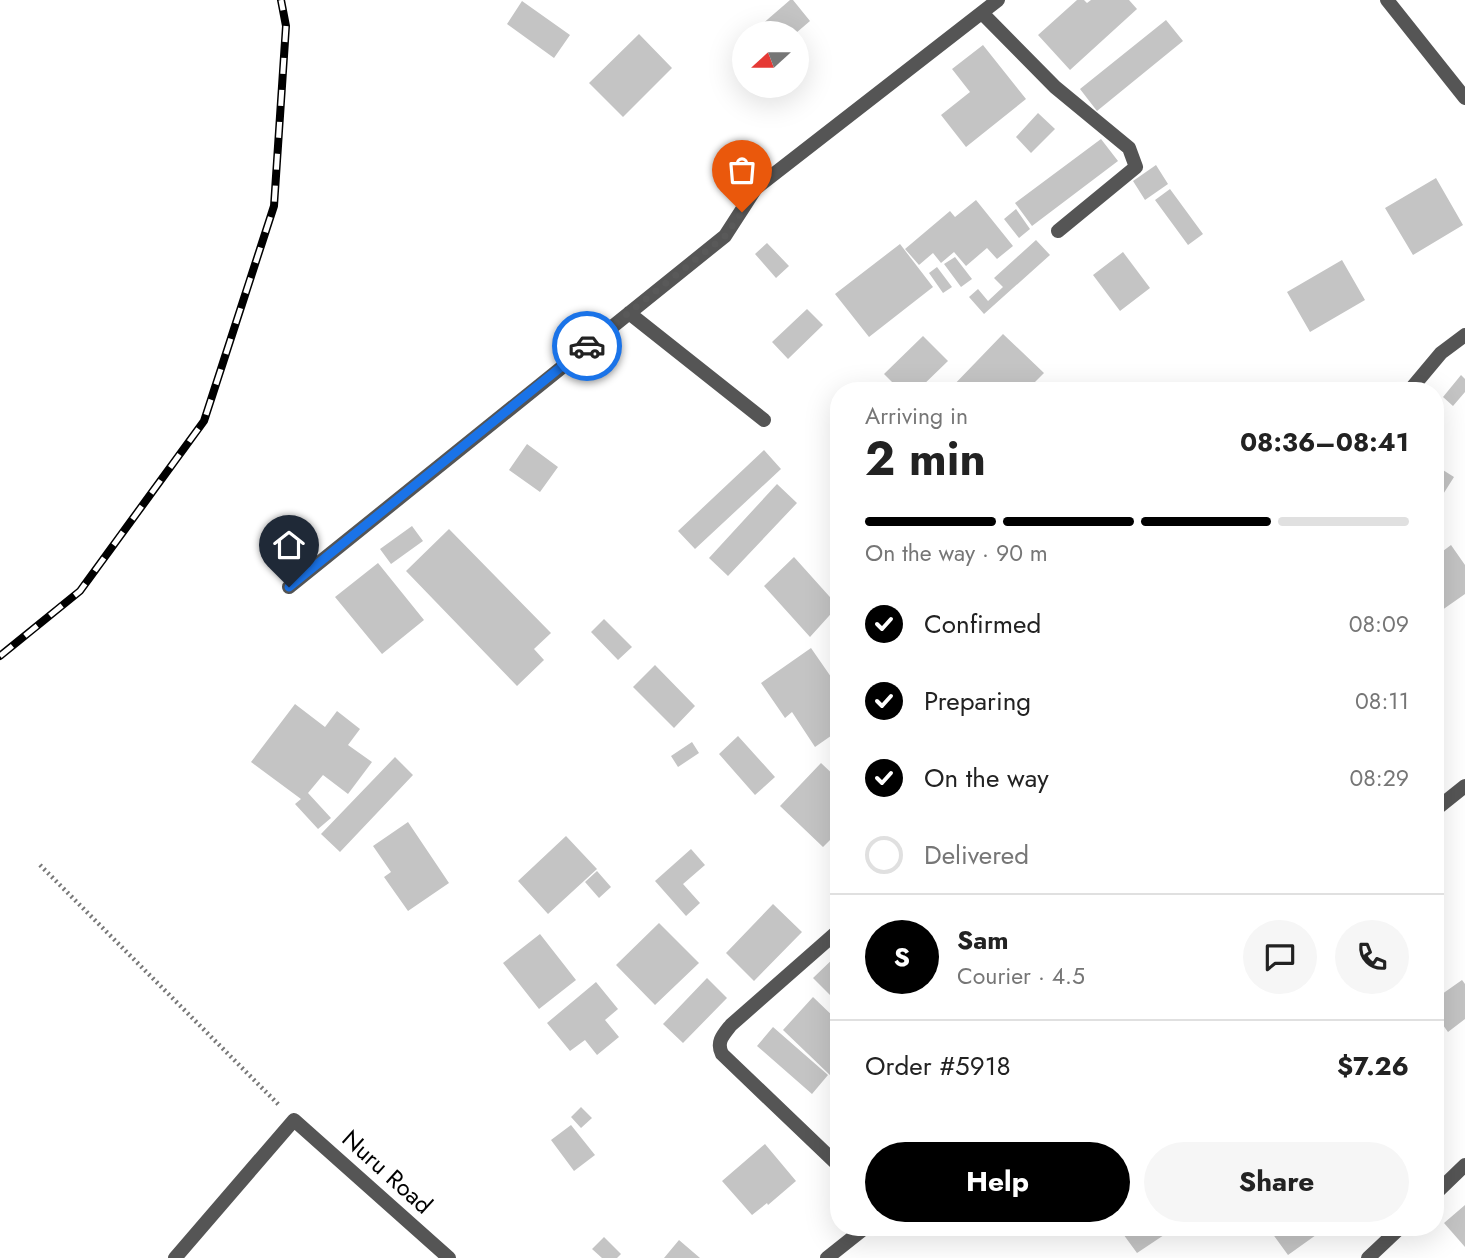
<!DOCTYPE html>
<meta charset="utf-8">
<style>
body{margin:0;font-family:Jost,sans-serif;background:#f6f6f6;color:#222;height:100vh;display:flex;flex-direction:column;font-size:26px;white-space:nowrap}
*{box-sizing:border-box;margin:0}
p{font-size:23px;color:#767676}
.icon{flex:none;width:38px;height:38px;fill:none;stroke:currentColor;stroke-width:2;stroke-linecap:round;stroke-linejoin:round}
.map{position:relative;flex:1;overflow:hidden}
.sheet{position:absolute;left:830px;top:382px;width:614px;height:854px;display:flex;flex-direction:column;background:#fff;border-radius:28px;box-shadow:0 7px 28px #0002}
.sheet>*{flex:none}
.needle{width:46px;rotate:249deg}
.buttons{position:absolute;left:732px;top:21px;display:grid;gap:14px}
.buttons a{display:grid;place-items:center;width:77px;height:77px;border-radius:50%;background:#fff;box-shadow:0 7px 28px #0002;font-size:35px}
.pin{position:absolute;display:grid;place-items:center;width:60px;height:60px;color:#fff;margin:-72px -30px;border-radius:50% 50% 50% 0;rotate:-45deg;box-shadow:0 0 7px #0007}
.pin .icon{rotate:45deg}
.courier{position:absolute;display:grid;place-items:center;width:70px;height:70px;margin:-35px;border:5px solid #1a73e8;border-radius:50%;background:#fff;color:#222;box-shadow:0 2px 9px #0007}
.overview em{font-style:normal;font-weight:700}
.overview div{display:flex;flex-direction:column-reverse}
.overview{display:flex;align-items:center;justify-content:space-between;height:119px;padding:0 35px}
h1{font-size:46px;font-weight:700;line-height:52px}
.bar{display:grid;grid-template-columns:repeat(4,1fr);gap:10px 7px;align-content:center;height:84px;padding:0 35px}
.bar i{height:9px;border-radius:5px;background:#e0e0e0}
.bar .current{background:#000}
.bar p{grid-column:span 4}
.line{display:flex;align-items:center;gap:18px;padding:0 35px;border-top:2px solid #e0e0e0}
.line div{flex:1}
.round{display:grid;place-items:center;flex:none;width:74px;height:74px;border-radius:37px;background:#f6f6f6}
ol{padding:0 35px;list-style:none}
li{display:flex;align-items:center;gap:21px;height:77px}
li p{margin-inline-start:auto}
li .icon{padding:7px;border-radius:50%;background:#000;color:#fff;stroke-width:4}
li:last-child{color:#767676}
li i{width:38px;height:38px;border:4px solid #e0e0e0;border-radius:50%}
.action{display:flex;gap:14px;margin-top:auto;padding:14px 35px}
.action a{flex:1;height:80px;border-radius:42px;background:#000;color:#fff;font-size:28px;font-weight:700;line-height:80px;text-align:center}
.action a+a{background:#f6f6f6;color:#222}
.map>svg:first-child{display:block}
.building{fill:#c4c4c4}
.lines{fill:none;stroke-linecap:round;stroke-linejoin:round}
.path{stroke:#777;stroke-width:4.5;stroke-dasharray:2 3.5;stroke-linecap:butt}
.street{stroke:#555;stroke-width:14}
.rail-casing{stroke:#000;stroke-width:8}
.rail{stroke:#fff;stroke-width:5;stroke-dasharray:16;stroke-linecap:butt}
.done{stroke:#595959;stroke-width:7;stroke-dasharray:0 12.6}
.route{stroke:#1a73e8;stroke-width:9}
.labels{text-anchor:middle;stroke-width:6;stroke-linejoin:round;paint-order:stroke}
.street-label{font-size:24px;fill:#000;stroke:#fff}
</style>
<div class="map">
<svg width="1465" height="1258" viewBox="0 0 1465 1258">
<rect width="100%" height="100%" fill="#fff"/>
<!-- building -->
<path class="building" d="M790 0H793L810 21 796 33H752Z
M1077 0H1084L1087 3 1091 0H1129L1137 9 1070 70 1038 35Z
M522 1 570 35 554 58 507 24Z
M1166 20 1183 41 1097 111 1080 89Z
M639 34 672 68 623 117 589 83Z
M983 45 1026 99 966 147 941 115 970 92 952 69Z
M1038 113 1055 129 1031 153 1016 137Z
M1101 139 1118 161 1032 226 1015 203Z
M1156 165 1168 184 1145 200 1133 181Z
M1436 178 1463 225 1413 255 1385 208Z
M1170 189 1203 234 1188 245 1155 200Z
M976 200 1013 246 997 259 987 248 966 266 954 252 941 263 933 253 919 265 905 249 950 211 955 217Z
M1016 209 1030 229 1019 238 1004 219Z
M1036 240 1050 255 984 314 969 297 978 289 988 301 1003 287 994 278Z
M767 243 789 266 776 278 755 254Z
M900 244 933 287 869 337 835 294Z
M1123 252 1150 288 1120 311 1093 275Z
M955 257 972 279 961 287 944 264Z
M1342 260 1365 300 1310 332 1287 292Z
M937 267 952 287 943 293 929 273Z
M807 309 823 325 788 359 772 342Z
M1003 334 1044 373 1027 390H949Z
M923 336 948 361 918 390H900L884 374Z
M1461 375 1465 379V392L1453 406 1443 397Z
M527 444 558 467 540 492 509 470Z
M764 450 781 469 695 549 678 531Z
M1435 465 1454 477 1435 507Z
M777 484 797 503 728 576 709 558Z
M412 526 423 541 391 564 380 549Z
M449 529 551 633 534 649 544 660 517 686 406 571Z
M1451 545 1465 565V594L1435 615V557Z
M794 557 838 606 810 637 764 586Z
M378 563 424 620 382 654 335 597Z
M604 619 632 647 618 660 591 632Z
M811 648 838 687V731L815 747 792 712 785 718 761 683Z
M655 665 695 706 674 728 633 687Z
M295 704 325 727 337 711 360 729 348 745 372 762 348 794 323 775 308 793 331 818 318 829 295 804 301 799 251 762Z
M738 736 775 777 755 795 719 754Z
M692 742 699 753 678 767 671 756Z
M395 757 413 775 340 852 321 834Z
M821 763 838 779V832L823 847 780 806Z
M408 822 449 883 408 911 384 877 391 872 373 846Z
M566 836 597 869 548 914 518 881Z
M691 849 705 865 683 884 700 903 686 916 655 881Z
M597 871 611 887 599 898 585 882Z
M773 904 802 932 754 981 726 953Z
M659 923 699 963 655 1005 616 965Z
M540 934 576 980 539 1009 503 963Z
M838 954V976L833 981 838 986 837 1002 813 978Z
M707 978 727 998 683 1043 663 1024Z
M1462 980 1465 984V1019L1448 1032 1435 1014V999Z
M596 982 618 1009 605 1020 619 1037 597 1055 585 1040 570 1051 547 1023Z
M813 997 838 1021V1070L832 1077 783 1030Z
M773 1027 828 1075 812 1094 757 1046Z
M581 1107 592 1118 581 1128 571 1117Z
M571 1125 595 1155 574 1171 551 1140Z
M765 1144 796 1181 768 1205 767 1203 752 1215 722 1181Z
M1465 1205V1247L1444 1223Z
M1118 1227H1176L1137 1253Z
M1272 1227H1310L1316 1235 1288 1255 1269 1229Z
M604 1237 621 1254 617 1258H602L592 1249Z
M679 1240 700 1258H664Z"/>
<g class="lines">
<!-- path -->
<path class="path" d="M40 865 279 1105"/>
<!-- street -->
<path class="street" d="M1387 0 1465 98
M982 13 1055 87 1129 148 1136 167 1058 231
M629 313 764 420
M1410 390 1441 353 1465 335
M289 587 725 236 756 188 998 0
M1435 810 1465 786
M838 931 731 1025C723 1035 716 1042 722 1054L838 1165
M1435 1194 1465 1165
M175 1258 294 1120 449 1258
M827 1258 866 1227
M1368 1258 1401 1227"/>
<!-- rail casing -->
<g class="rail-casing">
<path id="rail" d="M0 656 80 591 204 421 274 206 286 26 281 0"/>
</g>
<!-- rail -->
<use href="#rail" class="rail"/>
</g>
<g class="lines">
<!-- done -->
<path class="done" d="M587 346 725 236 742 212"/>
<!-- route -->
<path class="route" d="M289 587 587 346"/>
</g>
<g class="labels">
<!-- street labels -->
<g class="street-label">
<text transform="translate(387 1172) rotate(42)" y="8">Nuru Road</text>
</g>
</g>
</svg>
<div class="buttons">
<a><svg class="needle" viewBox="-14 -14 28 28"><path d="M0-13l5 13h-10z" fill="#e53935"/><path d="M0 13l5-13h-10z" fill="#767676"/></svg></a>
</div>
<div class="pin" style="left:742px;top:212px;background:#ea580c"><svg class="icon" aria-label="bag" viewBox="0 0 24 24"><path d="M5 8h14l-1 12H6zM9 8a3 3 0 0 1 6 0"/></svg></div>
<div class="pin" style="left:289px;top:587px;background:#1f2937"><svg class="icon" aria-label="home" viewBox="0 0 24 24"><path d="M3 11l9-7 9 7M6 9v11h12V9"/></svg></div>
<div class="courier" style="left:587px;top:346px"><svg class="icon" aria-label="car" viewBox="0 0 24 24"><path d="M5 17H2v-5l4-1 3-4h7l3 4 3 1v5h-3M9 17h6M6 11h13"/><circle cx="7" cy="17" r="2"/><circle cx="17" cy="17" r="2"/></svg></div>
<section class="sheet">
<div class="overview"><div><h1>2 min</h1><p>Arriving in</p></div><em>08:36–08:41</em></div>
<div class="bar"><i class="current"></i><i class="current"></i><i class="current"></i><i></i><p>On the way · 90 m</p></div>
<ol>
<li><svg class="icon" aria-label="check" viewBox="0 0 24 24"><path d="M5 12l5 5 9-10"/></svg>Confirmed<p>08:09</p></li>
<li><svg class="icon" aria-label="check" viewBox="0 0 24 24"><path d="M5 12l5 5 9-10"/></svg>Preparing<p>08:11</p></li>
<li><svg class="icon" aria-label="check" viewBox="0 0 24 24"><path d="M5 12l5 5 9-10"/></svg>On the way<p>08:29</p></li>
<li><i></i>Delivered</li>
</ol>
<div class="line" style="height:126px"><b class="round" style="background:#000;color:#fff">S</b><div><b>Sam</b><p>Courier · 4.5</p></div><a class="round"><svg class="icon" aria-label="chat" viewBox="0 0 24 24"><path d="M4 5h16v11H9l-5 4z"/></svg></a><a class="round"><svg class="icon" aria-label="phone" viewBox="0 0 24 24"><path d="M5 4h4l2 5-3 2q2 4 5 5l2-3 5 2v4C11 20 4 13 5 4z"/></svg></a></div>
<div class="line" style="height:91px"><div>Order #5918</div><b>$7.26</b></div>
<div class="action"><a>Help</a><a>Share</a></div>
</section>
</div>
